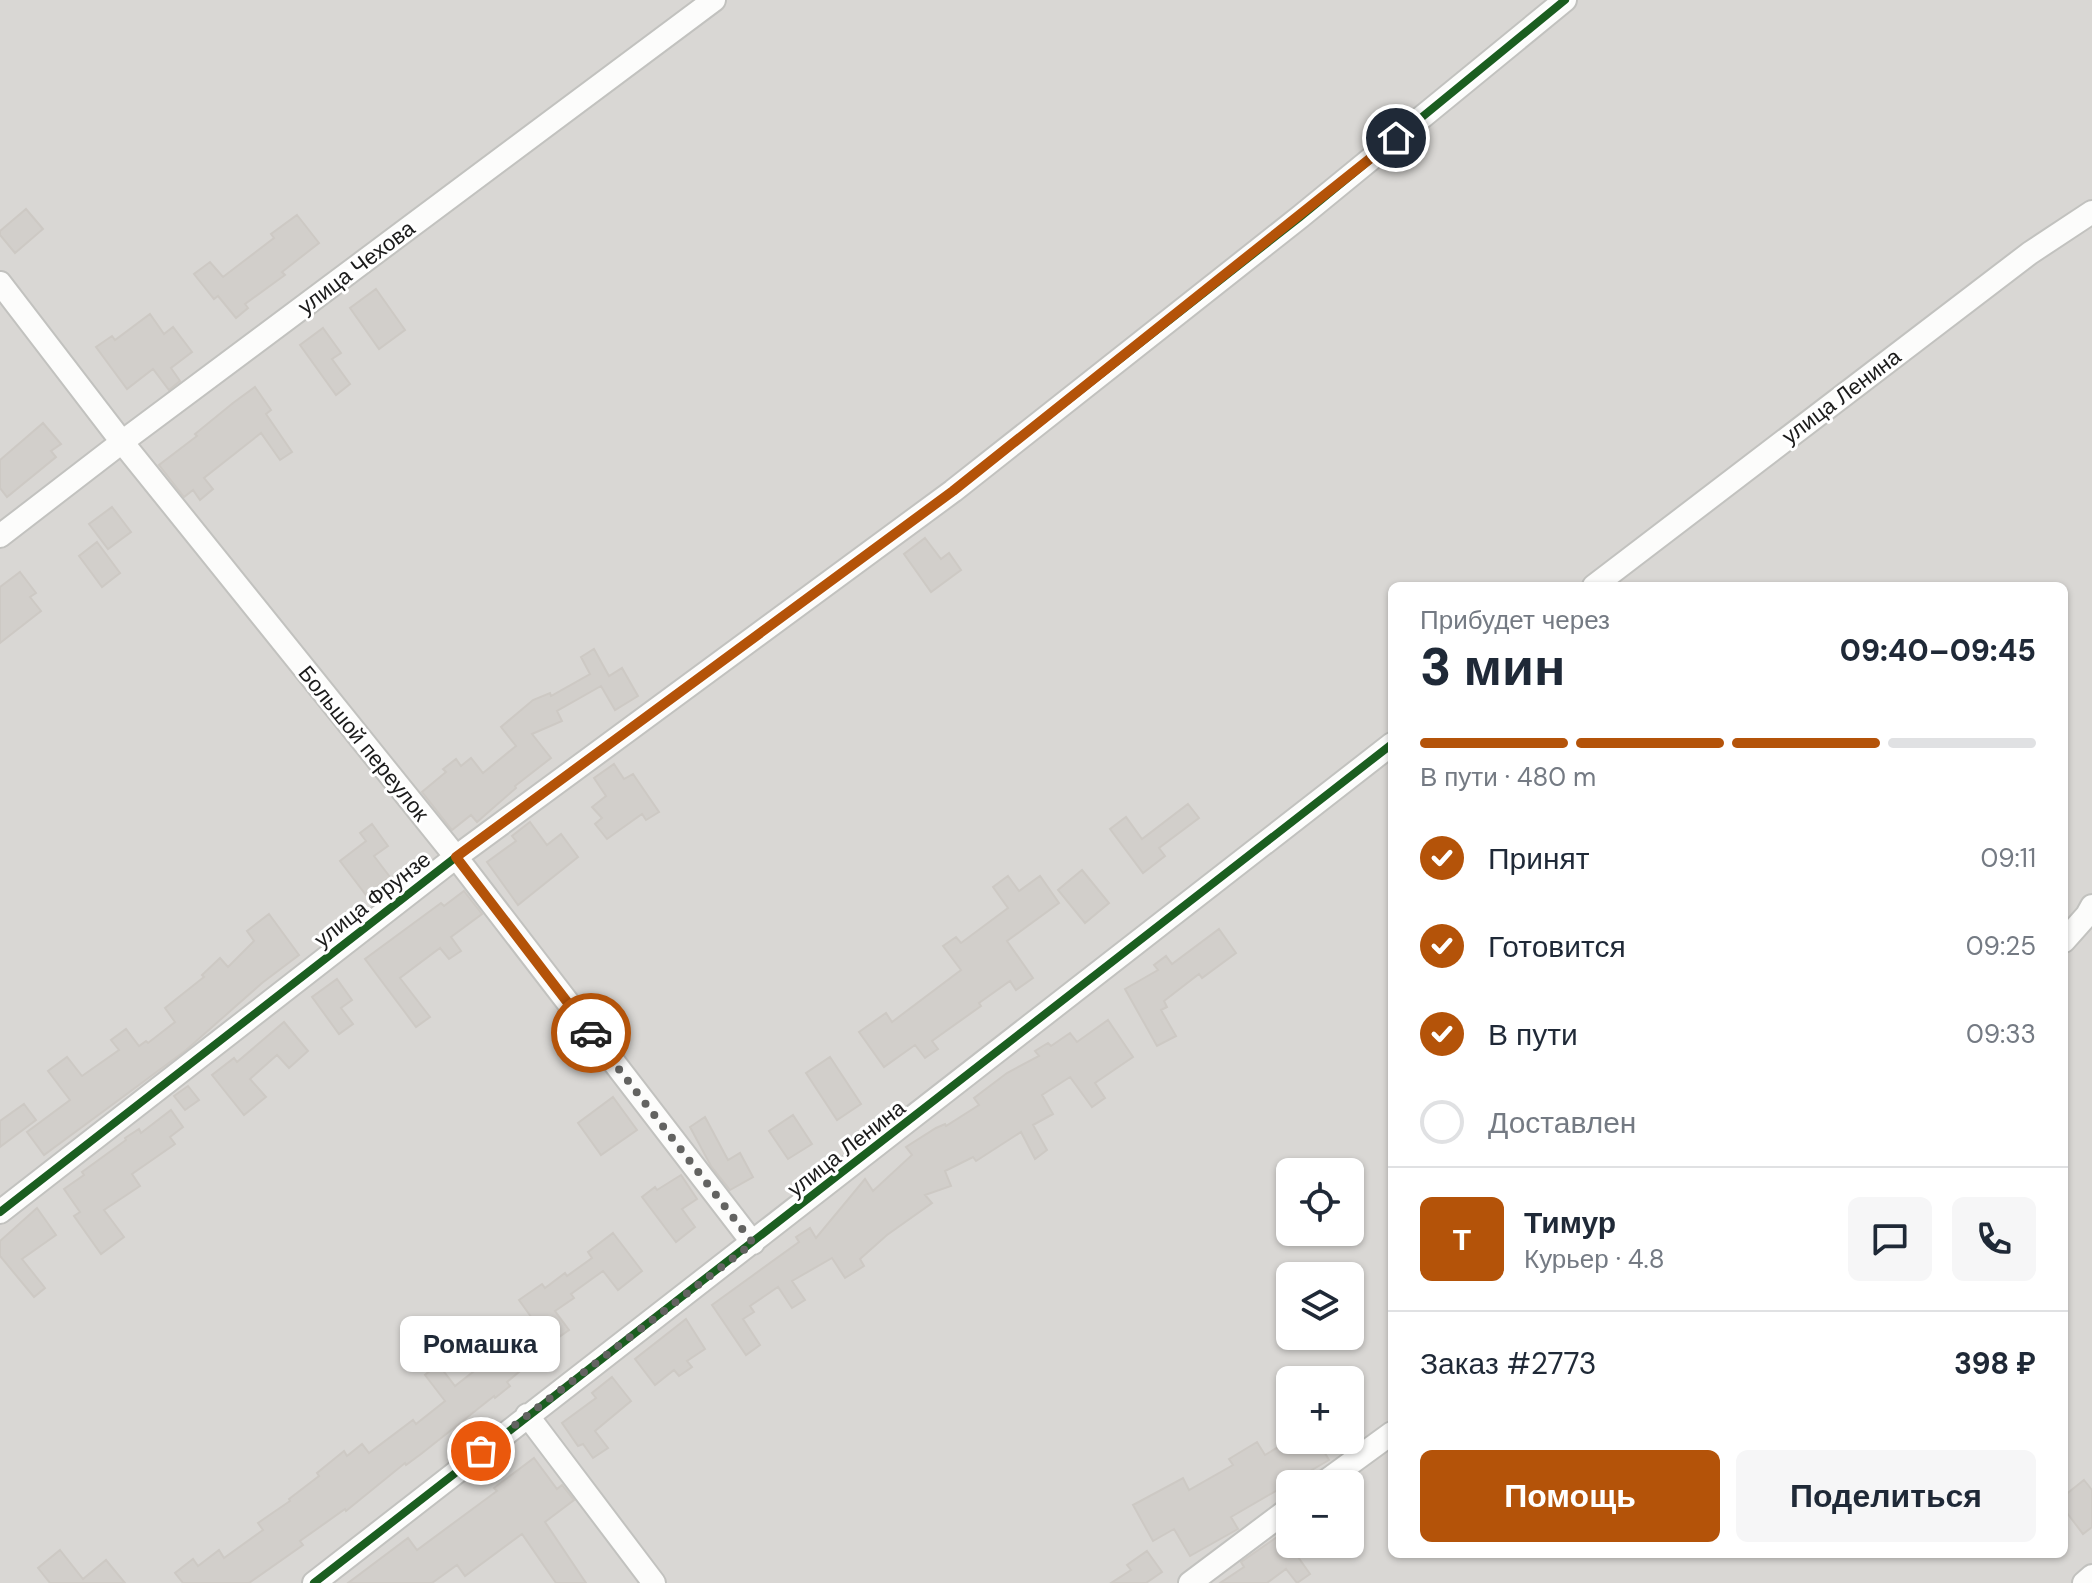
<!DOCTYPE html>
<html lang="ru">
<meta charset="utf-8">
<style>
body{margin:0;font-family:"DM Sans",sans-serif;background:#f6f6f7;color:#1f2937;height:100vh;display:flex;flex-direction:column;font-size:30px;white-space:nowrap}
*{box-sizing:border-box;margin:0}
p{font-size:26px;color:#747a83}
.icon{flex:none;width:44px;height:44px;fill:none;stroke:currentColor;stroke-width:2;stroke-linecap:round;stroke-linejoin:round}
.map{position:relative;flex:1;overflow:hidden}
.sheet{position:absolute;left:1388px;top:582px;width:680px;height:976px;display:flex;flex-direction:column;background:#fff;border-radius:12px;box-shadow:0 2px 6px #0004}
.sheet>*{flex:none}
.fabs{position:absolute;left:1276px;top:1158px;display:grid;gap:16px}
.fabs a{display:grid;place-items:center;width:88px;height:88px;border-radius:12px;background:#fff;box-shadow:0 2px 6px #0004;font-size:40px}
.pin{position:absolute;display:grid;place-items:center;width:68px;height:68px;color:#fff;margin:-34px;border:4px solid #fff;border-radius:50%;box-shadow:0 2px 8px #0007}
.courier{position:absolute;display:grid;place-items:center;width:80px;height:80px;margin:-40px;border:6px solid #b45309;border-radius:50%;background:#fff;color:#222;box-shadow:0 2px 10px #0007}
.bubble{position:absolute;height:56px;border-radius:12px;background:#fff;box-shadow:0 2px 6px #0004;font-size:26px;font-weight:800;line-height:56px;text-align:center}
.headline em{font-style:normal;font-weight:800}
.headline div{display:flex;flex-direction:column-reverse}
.headline{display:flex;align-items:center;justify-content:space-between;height:136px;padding:0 32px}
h1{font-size:52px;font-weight:800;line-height:60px}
.bar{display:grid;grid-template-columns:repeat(4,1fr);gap:12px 8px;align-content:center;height:96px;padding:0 32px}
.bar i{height:10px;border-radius:6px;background:#e0e1e3}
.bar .on{background:#b45309}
.bar p{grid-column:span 4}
.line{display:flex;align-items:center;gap:20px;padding:0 32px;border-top:2px solid #e0e1e3}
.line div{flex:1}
.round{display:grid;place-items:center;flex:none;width:84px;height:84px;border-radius:12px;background:#f6f6f7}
ol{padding:0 32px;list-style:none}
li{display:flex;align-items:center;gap:24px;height:88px}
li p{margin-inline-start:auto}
li .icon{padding:8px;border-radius:50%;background:#b45309;color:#fff;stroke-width:4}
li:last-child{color:#747a83}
li i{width:44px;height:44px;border:4px solid #e0e1e3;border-radius:50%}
.button{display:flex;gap:16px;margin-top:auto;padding:16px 32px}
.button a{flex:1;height:92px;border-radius:12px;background:#b45309;color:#fff;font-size:32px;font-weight:800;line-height:92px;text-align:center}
.button a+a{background:#f6f6f7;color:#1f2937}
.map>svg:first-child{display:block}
.residential{fill:#d9d7d4;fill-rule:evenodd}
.building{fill:#d2cfcb;stroke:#cdc9c4;stroke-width:2}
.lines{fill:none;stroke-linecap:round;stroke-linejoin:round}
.minor-casing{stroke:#c2c2bf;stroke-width:26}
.minor{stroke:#fcfcfb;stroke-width:22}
.cycleway-casing{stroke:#fff;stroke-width:13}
.cycleway{stroke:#1b5e20;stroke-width:8}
.done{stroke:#636361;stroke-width:8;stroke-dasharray:0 14.4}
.route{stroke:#b45309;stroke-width:10}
.labels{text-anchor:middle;stroke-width:6;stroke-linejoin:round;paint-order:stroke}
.street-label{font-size:22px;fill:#1b1b1b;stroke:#fff}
</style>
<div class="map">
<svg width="2092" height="1583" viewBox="0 0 2092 1583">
<rect width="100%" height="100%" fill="#eae8e2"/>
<!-- residential -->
<path class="residential" d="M0 0H2092V1583H0ZM1392 586H2064V1554H1392ZM1290 1172H1350V1232H1290ZM1290 1276H1350V1336H1290ZM1290 1380H1350V1440H1290ZM1290 1484H1350V1544H1290Z"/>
<!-- building -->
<path class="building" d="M26 209 43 229 15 253 0 235V231Z
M297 215 319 243 282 272 285 275 245 304 248 308 236 318 218 296 214 299 194 274 210 262 223 277 274 238 271 234Z
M376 289 405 330 379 349 350 308Z
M150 314 164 334 173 327 192 352 171 368 180 381 169 390 153 369 127 389 96 347 112 336 115 340Z
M323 328 341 353 332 359 350 384 336 395 300 345Z
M255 387 271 410 266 414 292 452 280 460 261 433 204 478 213 489 200 500 193 490 184 497 159 465 197 436 195 434 233 403Z
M43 423 61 444 51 451 56 457 7 497 0 488V460Z
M112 507 131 532 108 549 89 524Z
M925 538 941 559 949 553 961 570 931 592 904 554Z
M97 542 120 573 102 587 79 556Z
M20 572 36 593 30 597 41 611 0 643V587Z
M594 649 609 676 622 668 638 696 615 710 601 686 557 711 562 721 532 734 551 758 515 786 516 788 477 822 471 815 452 830 422 792 446 772 443 769 456 759 461 766 471 758 483 773 516 746 501 727 533 700 550 693 551 696 590 674 581 657Z
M614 764 624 779 633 774 659 812 646 820 642 814 607 839 595 824 602 818 592 807 606 796 594 778Z
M1188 804 1199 818 1159 848 1165 856 1143 873 1110 829 1126 817 1142 839Z
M530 822 547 845 561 834 578 857 518 905 487 862 516 841 512 836Z
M372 824 388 846 374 856 390 877 366 895 340 861 366 841 360 833Z
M1082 870 1109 903 1085 923 1058 890Z
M1008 876 1019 891 1040 876 1059 903 1007 941 1033 978 1016 990 1010 981 979 1003 981 1006 932 1041 938 1049 925 1058 915 1045 884 1067 859 1032 886 1013 892 1022 961 970 943 946 956 937 961 943 1008 908 993 887Z
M464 891 482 914 451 937 461 951 449 959 440 948 400 978 430 1017 416 1027 365 959 441 903 444 906Z
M269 914 299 955 262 983 185 1051 44 1155 27 1132 70 1100 48 1071 67 1057 82 1076 119 1050 111 1040 126 1029 139 1046 146 1041 148 1043 175 1022 165 1008 204 977 202 975 220 958 228 967 254 941 247 931Z
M1219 929 1236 953 1202 978 1199 974 1164 1001 1167 1007 1161 1010 1176 1036 1157 1046 1125 989 1158 970 1154 965 1166 956 1172 964Z
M337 979 352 1000 341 1008 353 1024 339 1034 312 997Z
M1108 1020 1133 1057 1095 1083 1105 1098 1092 1107 1070 1077 1042 1095 1053 1114 1033 1125 1047 1150 1035 1159 1021 1132 976 1161 973 1157 945 1171 951 1186 925 1195 932 1203 887 1235 860 1259 864 1266 845 1278 832 1258 792 1281 805 1300 792 1308 778 1287 750 1306 754 1312 743 1319 760 1345 746 1355 712 1305 799 1242 796 1237 810 1228 816 1238 865 1179 873 1191 912 1155 906 1147 936 1128 945 1124 946 1126 979 1105 974 1098 1007 1073 1039 1056 1035 1051 1048 1043 1051 1046 1070 1033 1077 1042Z
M284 1022 308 1051 289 1068 277 1055 250 1079 266 1097 244 1115 212 1075 234 1058 237 1062Z
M830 1057 861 1104 837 1120 806 1073Z
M188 1086 199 1100 185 1110 174 1096Z
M613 1097 637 1130 601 1155 578 1123Z
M24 1104 36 1120 0 1147V1121Z
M171 1110 183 1127 170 1137 175 1144 132 1174 140 1186 104 1210 124 1237 101 1254 74 1216 80 1212 64 1189 84 1175 82 1172 126 1140 125 1138 139 1129 141 1133Z
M793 1115 812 1144 788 1159 769 1131Z
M705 1117 728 1160 740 1153 753 1177 730 1190 711 1166 690 1127Z
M681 1175 697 1199 682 1209 695 1227 676 1242 642 1197 655 1187 657 1190Z
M37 1208 56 1235 22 1259 45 1288 34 1297 0 1256V1241Z
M613 1233 642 1271 618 1290 603 1271 571 1294 574 1298 555 1311 569 1330 541 1350 543 1352 507 1382 510 1386 495 1398 494 1396 421 1454 406 1465 405 1463 346 1511 345 1509 300 1541 303 1545 249 1583H183L175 1573 193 1559 198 1566 219 1550 224 1558 263 1530 258 1523 290 1501 289 1499 319 1476 317 1473 344 1451 347 1456 362 1444 369 1453 413 1420 416 1424 445 1401 425 1375 438 1364 455 1386 501 1350 484 1330 496 1320 512 1340 534 1321 519 1300 542 1284 545 1288 565 1273 567 1276 592 1258 588 1252Z
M686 1319 705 1349 687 1361 692 1367 679 1376 674 1370 655 1385 635 1359Z
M612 1377 631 1401 595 1431 608 1448 593 1458 583 1444 578 1446 562 1423 596 1398 592 1393Z
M1290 1440H1317L1329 1460 1231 1517 1238 1529 1190 1556 1174 1529 1153 1541 1133 1505 1183 1478 1189 1490 1233 1465 1229 1459 1257 1442 1265 1455Z
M534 1458 557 1489 562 1485 574 1500 545 1522 586 1583H556L522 1534 465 1576 457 1565 432 1583H348L408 1538 417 1550 497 1491 494 1488Z
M2084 1480 2092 1490V1527L2083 1534 2064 1509V1496Z
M1290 1528V1544H1315L1298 1557 1310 1574 1297 1583 1286 1569 1267 1583H1220L1244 1567 1241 1562Z
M60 1550 83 1579 106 1560 125 1583H50L38 1568Z
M1147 1551 1162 1572 1146 1583H1111L1131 1570 1127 1565Z"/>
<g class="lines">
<!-- minor casing -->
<g class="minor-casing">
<path id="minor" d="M0 283 122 442 456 857 753 1243
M0 536 122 442 714 0
M1594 586 2030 253 2092 212
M2064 941 2087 915 2092 906
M0 1212 456 857 953 491 1300 217 1565 0
M527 1415 654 1583
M1322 1484 1392 1433
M314 1583 1392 744
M1190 1583 1290 1508
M2084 1583 2092 1576"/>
</g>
<!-- minor -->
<use href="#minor" class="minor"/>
<!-- cycleway casing -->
<g class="cycleway-casing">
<path id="cycleway" d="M0 1212 456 857 953 491 1300 217 1565 0
M314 1583 1392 744"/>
</g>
<!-- cycleway -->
<use href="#cycleway" class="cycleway"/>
</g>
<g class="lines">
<!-- done -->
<path class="done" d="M481 1451 753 1243 591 1033"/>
<!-- route -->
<path class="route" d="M591 1033 456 857 953 491 1396 138"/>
</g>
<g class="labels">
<!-- street labels -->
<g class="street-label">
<text transform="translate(356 267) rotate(-37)" y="8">улица Чехова</text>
<text transform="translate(1841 396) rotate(-37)" y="8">улица Ленина</text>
<text transform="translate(364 743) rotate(51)" y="8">Большой переулок</text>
<text transform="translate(372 899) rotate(-38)" y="8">улица Фрунзе</text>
<text transform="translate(846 1148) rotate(-38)" y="8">улица Ленина</text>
</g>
</g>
</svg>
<div class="fabs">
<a><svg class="icon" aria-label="locate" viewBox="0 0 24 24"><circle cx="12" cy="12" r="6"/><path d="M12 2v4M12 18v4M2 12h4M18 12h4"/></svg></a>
<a><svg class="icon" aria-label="layers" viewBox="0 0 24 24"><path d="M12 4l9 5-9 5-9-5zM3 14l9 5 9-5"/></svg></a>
<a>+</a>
<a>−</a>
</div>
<div class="pin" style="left:481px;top:1451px;background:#ea580c"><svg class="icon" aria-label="bag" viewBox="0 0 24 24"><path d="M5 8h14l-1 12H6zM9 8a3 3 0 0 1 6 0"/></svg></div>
<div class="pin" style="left:1396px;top:138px;background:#1f2937"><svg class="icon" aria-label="home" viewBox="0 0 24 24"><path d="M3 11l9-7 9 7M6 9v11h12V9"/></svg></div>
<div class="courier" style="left:591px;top:1033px"><svg class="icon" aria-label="car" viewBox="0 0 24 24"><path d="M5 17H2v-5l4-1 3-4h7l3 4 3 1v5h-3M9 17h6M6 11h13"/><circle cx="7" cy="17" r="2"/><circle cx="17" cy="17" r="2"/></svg></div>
<div class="bubble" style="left:400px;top:1316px;width:160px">Ромашка</div>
<section class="sheet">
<div class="headline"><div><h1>3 мин</h1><p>Прибудет через</p></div><em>09:40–09:45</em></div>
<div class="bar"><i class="on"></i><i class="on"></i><i class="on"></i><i></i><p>В пути · 480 m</p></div>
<ol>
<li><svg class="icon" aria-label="check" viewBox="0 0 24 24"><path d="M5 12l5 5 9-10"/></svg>Принят<p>09:11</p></li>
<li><svg class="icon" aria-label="check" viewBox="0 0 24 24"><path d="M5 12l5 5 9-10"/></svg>Готовится<p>09:25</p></li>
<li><svg class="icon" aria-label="check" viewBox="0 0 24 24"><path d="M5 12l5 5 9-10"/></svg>В пути<p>09:33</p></li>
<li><i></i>Доставлен</li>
</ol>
<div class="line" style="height:144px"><b class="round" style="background:#b45309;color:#fff">Т</b><div><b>Тимур</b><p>Курьер · 4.8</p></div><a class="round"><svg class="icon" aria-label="chat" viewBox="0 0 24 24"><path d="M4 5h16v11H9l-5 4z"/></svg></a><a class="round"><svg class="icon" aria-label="phone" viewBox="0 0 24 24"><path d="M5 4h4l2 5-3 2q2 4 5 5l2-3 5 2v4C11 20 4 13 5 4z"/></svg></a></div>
<div class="line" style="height:104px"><div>Заказ #2773</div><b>398 ₽</b></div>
<div class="button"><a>Помощь</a><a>Поделиться</a></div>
</section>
</div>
